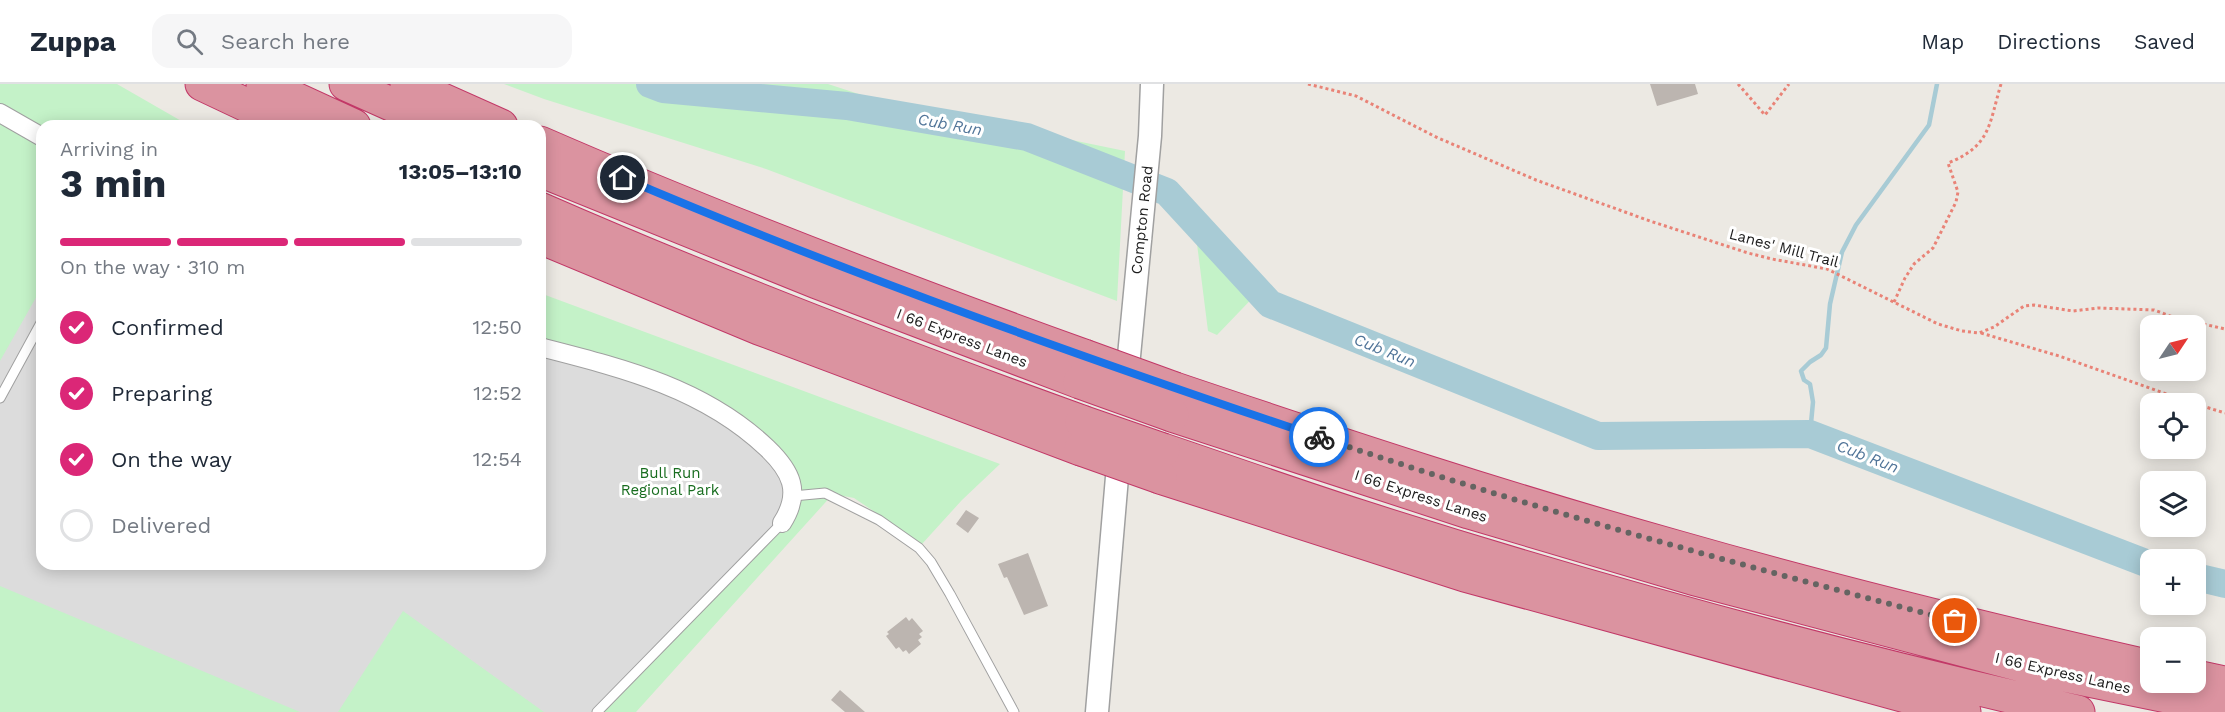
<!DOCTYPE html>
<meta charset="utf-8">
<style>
body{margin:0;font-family:"Work Sans",sans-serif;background:#f6f6f7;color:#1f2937;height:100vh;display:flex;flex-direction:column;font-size:22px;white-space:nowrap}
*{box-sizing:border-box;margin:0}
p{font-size:20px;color:#747a83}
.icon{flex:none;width:33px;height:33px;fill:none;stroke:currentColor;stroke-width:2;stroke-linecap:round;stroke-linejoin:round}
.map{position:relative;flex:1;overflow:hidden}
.sheet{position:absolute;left:36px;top:36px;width:510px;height:450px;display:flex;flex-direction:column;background:#fff;border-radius:18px;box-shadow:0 3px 15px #0003}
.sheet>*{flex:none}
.needle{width:39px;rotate:55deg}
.tools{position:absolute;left:2140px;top:231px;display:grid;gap:12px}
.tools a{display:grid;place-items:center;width:66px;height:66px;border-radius:12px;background:#fff;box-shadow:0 3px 15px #0003;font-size:30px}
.pin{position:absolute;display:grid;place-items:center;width:51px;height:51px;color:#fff;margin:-26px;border:3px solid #fff;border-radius:50%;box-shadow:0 2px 6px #0007}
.courier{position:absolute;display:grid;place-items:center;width:60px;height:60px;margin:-30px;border:4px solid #1a73e8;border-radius:50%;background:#fff;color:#222;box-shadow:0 2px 8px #0007}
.summary em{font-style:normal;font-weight:700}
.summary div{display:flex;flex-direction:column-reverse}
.summary{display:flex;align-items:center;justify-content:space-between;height:102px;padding:0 24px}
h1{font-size:39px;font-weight:700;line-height:45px}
.bar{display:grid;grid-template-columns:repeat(4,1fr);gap:9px 6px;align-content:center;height:72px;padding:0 24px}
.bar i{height:8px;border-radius:4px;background:#e0e1e3}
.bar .on{background:#db2777}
.bar p{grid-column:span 4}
ol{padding:0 24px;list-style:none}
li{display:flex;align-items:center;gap:18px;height:66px}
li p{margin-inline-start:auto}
li .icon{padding:6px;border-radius:50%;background:#db2777;color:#fff;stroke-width:4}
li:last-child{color:#747a83}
li i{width:33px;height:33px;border:3px solid #e0e1e3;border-radius:50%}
header{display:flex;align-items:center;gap:36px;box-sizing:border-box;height:84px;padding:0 30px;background:#fff;border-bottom:2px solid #e0e1e3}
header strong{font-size:28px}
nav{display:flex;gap:33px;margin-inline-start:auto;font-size:21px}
.search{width:420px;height:54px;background:#f6f6f7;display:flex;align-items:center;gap:15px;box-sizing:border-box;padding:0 21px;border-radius:18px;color:#747a83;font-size:22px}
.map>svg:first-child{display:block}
.park{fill:#c4f2c8}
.parking{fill:#dcdcdc}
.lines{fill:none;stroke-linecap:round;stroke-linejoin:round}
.stream{stroke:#a8cbd5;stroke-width:4.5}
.river{stroke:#a8cbd5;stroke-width:28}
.building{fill:#bcb5b0}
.service-casing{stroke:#a0a0a0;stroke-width:11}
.minor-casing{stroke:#a0a0a0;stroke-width:20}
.tertiary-casing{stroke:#a0a0a0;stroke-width:25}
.motorway-casing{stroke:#c23867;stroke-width:35}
.path{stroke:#e98377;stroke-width:3;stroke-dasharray:3 3;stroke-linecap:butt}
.service{stroke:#fff;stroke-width:9}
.minor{stroke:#fff;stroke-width:18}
.tertiary{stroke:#fff;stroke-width:22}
.motorway{stroke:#db93a0;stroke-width:33}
.motorway-bridge-casing{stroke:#c23867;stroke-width:35;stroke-linecap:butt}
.motorway-bridge{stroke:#db93a0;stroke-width:33}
.done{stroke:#656462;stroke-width:6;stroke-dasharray:0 10.8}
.route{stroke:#1a73e8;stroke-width:8}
.labels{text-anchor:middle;stroke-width:6;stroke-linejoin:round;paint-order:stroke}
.street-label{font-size:15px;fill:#1c1c1c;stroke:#fff}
.park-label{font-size:15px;fill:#186d1f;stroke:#fff}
.water-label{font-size:16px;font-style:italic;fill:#517599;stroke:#fff}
</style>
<header>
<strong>Zuppa</strong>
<div class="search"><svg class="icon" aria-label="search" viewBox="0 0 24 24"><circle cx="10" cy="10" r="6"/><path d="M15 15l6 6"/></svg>Search here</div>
<nav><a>Map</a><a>Directions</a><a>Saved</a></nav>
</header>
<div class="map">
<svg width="2225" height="628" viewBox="0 0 2225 628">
<rect width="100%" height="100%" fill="#ece9e3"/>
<!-- park -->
<path class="park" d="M0 0H117L190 42H42V480H540V209L1000 380 962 416 922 460 854 414 833 410 636 628H0Z
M504 0H828L874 15 1125 67 1117 217 766 85 544 15Z
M1195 144 1265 201 1217 251 1208 247Z"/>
<!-- parking -->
<path class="parking" d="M42 203V480H540V270L690 311 784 383 788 429 597 628H544L403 527 338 628H300L0 502V277Z"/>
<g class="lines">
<!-- stream -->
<path class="stream" d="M1810 350 1813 318 1810 300 1804 296 1801 287 1810 278 1821 271 1826 264 1830 220 1842 168 1856 141 1929 41 1937 0"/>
<!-- river -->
<path class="river" d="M650 0 663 5 847 22 1027 53 1167 108 1270 220 1598 352 1810 350 2151 481
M2196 493 2225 500"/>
</g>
<!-- building -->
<path class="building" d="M1650 0H1695L1698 10 1657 22Z
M966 426 979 434 968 449 956 440Z
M1028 469 1048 522 1024 531 1007 493 1004 494 998 480Z
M906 533 909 537 912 534 923 547 919 550 922 553 918 556 921 560 909 570 906 566 903 568 899 563 896 565 886 552 889 550 887 548Z
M840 606 865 628H845L831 616Z"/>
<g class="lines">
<!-- service casing -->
<g class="service-casing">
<path id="service" d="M0 314 42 237
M793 412 825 409 879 436 919 464 931 478 950 510 1014 628
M597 628 782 439"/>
</g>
<!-- minor casing -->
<g class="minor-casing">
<path id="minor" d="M0 29 42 53
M540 263C622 284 704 304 767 364 791 387 802 408 782 439"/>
</g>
<!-- tertiary casing -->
<g class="tertiary-casing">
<path id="tertiary" d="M1129 272 1150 52 1152 0
M1097 628 1117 393"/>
</g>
<!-- motorway casing -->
<g class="motorway-casing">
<path id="motorway" d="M202 0 291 42
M263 0 354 42
M346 0 440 42
M407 0 501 42
M540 59C719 137 901 206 1084 272
M540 86 817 198 1080 298
M540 125C718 203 899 272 1082 338
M540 153 759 244 1081 365
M1175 305C1341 361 1508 416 1676 463 1833 508 1992 547 2151 583
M1172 331 1469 428 1692 494 2040 586 2225 624
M1163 366C1228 388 1293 411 1358 432 1595 508 1836 573 2078 628
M1160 393 1465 491 1964 628
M2196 593 2225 599"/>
</g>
<!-- path -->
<path class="path" d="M1308 0 1356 12 1436 53 1536 96 1650 137 1748 169 1772 175 1827 185 1938 240 1962 247 1979 249 1994 243 2024 222 2034 221 2073 227 2098 224 2154 226 2173 233 2225 245
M1738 0 1765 31 1789 0
M1894 218 1905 194 1914 180 1933 164 1956 118 1958 108 1948 79C1991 62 1989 40 2001 0
M1981 249 2059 272 2195 320
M2196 320 2225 329"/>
<!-- service -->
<use href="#service" class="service"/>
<!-- minor -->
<use href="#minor" class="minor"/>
<!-- tertiary -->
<use href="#tertiary" class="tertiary"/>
<!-- motorway -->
<use href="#motorway" class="motorway"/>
<!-- motorway-bridge casing -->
<g class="motorway-bridge-casing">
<path id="motorway-bridge" d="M1084 272 1175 305
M1080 298 1172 331
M1082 338 1163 366
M1081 365 1160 393"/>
</g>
<!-- motorway-bridge -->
<use href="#motorway-bridge" class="motorway-bridge"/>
</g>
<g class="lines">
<!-- done -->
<path class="done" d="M1319 353C1528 424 1741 481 1955 537"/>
<!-- route -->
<path class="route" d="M623 94C851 191 1084 274 1319 353"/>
</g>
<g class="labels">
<!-- street labels -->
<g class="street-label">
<text transform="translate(1142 136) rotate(-84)" y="5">Compton Road</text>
<text transform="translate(1784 164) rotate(15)" y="5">Lanes' Mill Trail</text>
<text transform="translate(962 254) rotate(21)" y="5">I 66 Express Lanes</text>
<text transform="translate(1421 412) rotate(18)" y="5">I 66 Express Lanes</text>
<text transform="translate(2063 589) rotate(13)" y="5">I 66 Express Lanes</text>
</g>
<!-- park labels -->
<g class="park-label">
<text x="670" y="394">Bull Run<tspan x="670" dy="17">Regional Park</tspan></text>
</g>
<!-- water labels -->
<g class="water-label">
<text transform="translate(950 40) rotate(10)" y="6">Cub Run</text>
<text transform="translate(1385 266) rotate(22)" y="6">Cub Run</text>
<text transform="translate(1868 372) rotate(21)" y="6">Cub Run</text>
</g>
</g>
</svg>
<div class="tools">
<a><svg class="needle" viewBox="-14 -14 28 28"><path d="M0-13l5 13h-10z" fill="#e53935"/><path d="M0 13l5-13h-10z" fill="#747a83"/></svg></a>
<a><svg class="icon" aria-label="locate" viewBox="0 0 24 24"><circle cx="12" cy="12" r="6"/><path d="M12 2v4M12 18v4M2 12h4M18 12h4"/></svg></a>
<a><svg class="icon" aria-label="layers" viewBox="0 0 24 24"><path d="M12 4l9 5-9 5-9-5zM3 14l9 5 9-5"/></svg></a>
<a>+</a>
<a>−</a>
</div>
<div class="pin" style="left:1955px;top:537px;background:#ea580c"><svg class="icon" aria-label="bag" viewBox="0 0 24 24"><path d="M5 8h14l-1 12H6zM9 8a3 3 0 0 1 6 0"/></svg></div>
<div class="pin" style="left:623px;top:94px;background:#1f2937"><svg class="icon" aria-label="home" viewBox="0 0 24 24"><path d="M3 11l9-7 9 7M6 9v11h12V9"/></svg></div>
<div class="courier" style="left:1319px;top:353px"><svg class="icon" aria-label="bike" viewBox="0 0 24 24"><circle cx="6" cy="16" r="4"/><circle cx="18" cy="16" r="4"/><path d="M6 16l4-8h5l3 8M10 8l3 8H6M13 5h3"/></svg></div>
<section class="sheet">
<div class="summary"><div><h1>3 min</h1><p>Arriving in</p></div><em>13:05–13:10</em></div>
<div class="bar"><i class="on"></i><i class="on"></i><i class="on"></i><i></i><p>On the way · 310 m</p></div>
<ol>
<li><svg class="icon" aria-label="check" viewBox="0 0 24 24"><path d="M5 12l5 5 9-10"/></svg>Confirmed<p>12:50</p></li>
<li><svg class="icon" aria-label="check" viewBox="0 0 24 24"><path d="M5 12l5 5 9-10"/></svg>Preparing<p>12:52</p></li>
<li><svg class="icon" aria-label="check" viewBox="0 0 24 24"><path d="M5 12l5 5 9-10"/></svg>On the way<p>12:54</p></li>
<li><i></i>Delivered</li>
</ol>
</section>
</div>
